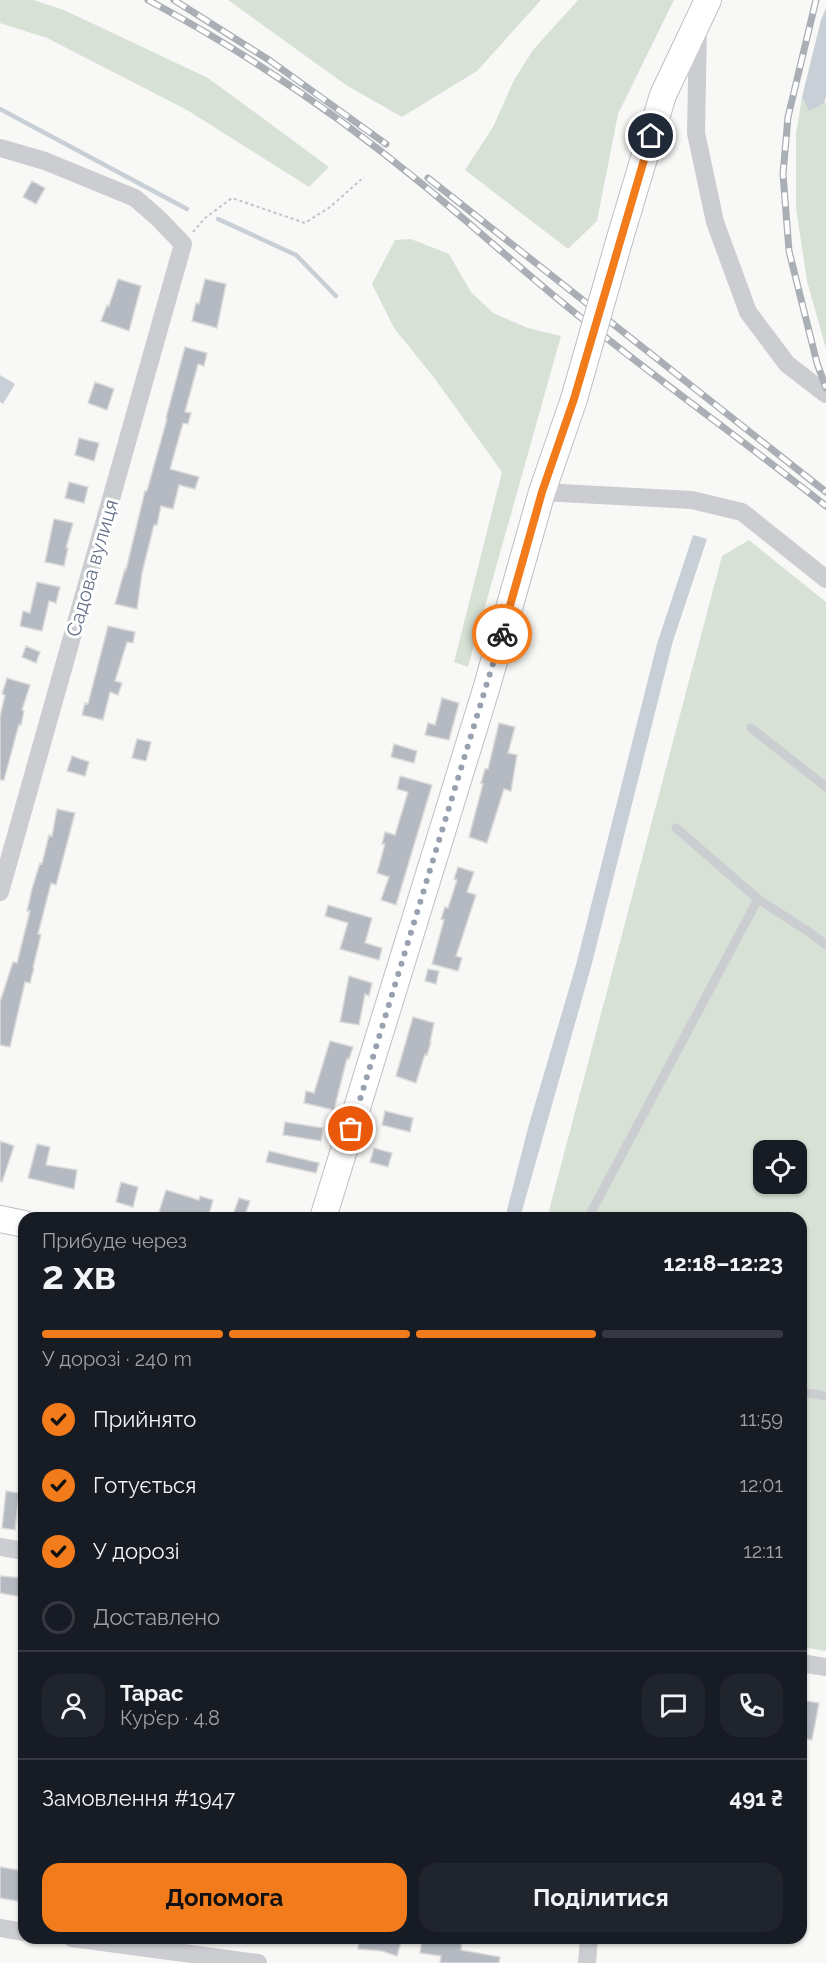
<!DOCTYPE html>
<html lang="uk">
<meta charset="utf-8">
<style>
body{margin:0;font-family:Raleway,sans-serif;background:#20242c;color:#f1f3f6;height:100vh;display:flex;flex-direction:column;font-size:22px;white-space:nowrap}
*{box-sizing:border-box;margin:0}
p{font-size:20px;color:#9ea1a6}
.icon{flex:none;width:33px;height:33px;fill:none;stroke:currentColor;stroke-width:2;stroke-linecap:round;stroke-linejoin:round}
.map{position:relative;flex:1;overflow:hidden}
.sheet{position:absolute;left:18px;top:1212px;width:789px;height:732px;display:flex;flex-direction:column;background:#171b24;border-radius:18px;box-shadow:0 2px 4px #0004}
.sheet>*{flex:none}
.buttons{position:absolute;left:753px;top:1140px;display:grid;gap:12px}
.buttons a{display:grid;place-items:center;width:54px;height:54px;border-radius:12px;background:#171b24;box-shadow:0 2px 4px #0004;font-size:30px}
.pin{position:absolute;display:grid;place-items:center;width:51px;height:51px;color:#fff;margin:-26px;border:3px solid #fff;border-radius:50%;box-shadow:0 2px 6px #0007}
.courier{position:absolute;display:grid;place-items:center;width:60px;height:60px;margin:-30px;border:4px solid #f27b1c;border-radius:50%;background:#fff;color:#222;box-shadow:0 2px 8px #0007}
.summary em{font-style:normal;font-weight:700}
.summary div{display:flex;flex-direction:column-reverse}
.summary{display:flex;align-items:center;justify-content:space-between;height:102px;padding:0 24px}
h1{font-size:39px;font-weight:700;line-height:45px}
.bar{display:grid;grid-template-columns:repeat(4,1fr);gap:9px 6px;align-content:center;height:72px;padding:0 24px}
.bar i{height:8px;border-radius:4px;background:#363941}
.bar .selected{background:#f27b1c}
.bar p{grid-column:span 4}
.line{display:flex;align-items:center;gap:15px;padding:0 24px;border-top:2px solid #363941}
.line div{flex:1}
.round{display:grid;place-items:center;flex:none;width:63px;height:63px;border-radius:18px;background:#20242c}
ol{padding:0 24px;list-style:none}
li{display:flex;align-items:center;gap:18px;height:66px}
li p{margin-inline-start:auto}
li .icon{padding:6px;border-radius:50%;background:#f27b1c;color:#111;stroke-width:4}
li:last-child{color:#9ea1a6}
li i{width:33px;height:33px;border:3px solid #363941;border-radius:50%}
.cta{display:flex;gap:12px;margin-top:auto;padding:12px 24px}
.cta a{flex:1;height:69px;border-radius:18px;background:#f27b1c;color:#111;font-size:24px;font-weight:700;line-height:69px;text-align:center}
.cta a+a{background:#20242c;color:#f1f3f6}
.map>svg:first-child{display:block}
.green{fill:#d8e1d6;fill-rule:evenodd}
.water{fill:#c8cfd6}
.lines{fill:none;stroke-linecap:round;stroke-linejoin:round}
.stream{stroke:#c8cfd6;stroke-width:4.5}
.building{fill:#b5bac2;stroke:#dadad8;stroke-width:1.5}
.secondary-casing{stroke:#bcbfc6;stroke-width:28}
.path{stroke:#c1c3c6;stroke-width:2;stroke-dasharray:3 3;stroke-linecap:butt}
.lane{stroke:#cbcdd1;stroke-width:9}
.street{stroke:#cbcdd1;stroke-width:18}
.secondary{stroke:#fff;stroke-width:26}
.rail-casing{stroke:#aaaeb5;stroke-width:7}
.rail{stroke:#fff;stroke-width:4.5;stroke-dasharray:14;stroke-linecap:butt}
.secondary-bridge-casing{stroke:#bcbfc6;stroke-width:28;stroke-linecap:butt}
.secondary-bridge{stroke:#fff;stroke-width:26}
.done{stroke:#98a1af;stroke-width:6;stroke-dasharray:0 10.8}
.route{stroke:#f27b1c;stroke-width:8}
.labels{text-anchor:middle;stroke-width:6;stroke-linejoin:round;paint-order:stroke}
.street-label{font-size:20px;fill:#657189;stroke:#fff}
</style>
<div class="map">
<svg width="826" height="1963" viewBox="0 0 826 1963">
<rect width="100%" height="100%" fill="#f8f9f6"/>
<!-- green -->
<path class="green" d="M0 0H33L64 10 208 78 329 167 309 187 187 110 47 38 0 23Z
M228 0H541L477 71 402 117 346 85Z
M578 0H674L618 114 597 221 568 249 465 170 493 127 514 80 533 50Z
M802 97 809 110 826 102V349L807 281 796 208V134Z
M411 239 449 254 471 292 493 313 528 328 561 336 468 667 454 662 502 472 435 379 394 328 372 284 395 240Z
M749 540 826 602V1651L801 1647V1218H547L722 556ZM764 1150H796V1184H764Z"/>
<!-- water -->
<path class="water" d="M826 8V97L824 103 809 111 802 97 821 20Z
M0 375 15 384 3 404 0 402Z
M693 535 707 539 673 641 591 967 520 1218H505L528 1128 576 965 657 644Z"/>
<g class="lines">
<!-- stream -->
<path class="stream" d="M0 109 187 209
M218 219 296 255 336 296"/>
</g>
<!-- building -->
<path class="building" d="M32 181 45 188 36 204 23 197Z
M118 279 141 286 129 331 101 321 107 305 109 306Z
M205 279 226 284 217 328 192 321 196 303 199 304Z
M185 347 207 353 204 366 198 364 185 412 191 413 188 424 183 423 170 469 199 477 195 489 179 485 173 509 161 506 157 525H154L142 573 137 609 115 604 125 569 126 570 145 491H147L167 419 166 418Z
M95 382 114 389 107 410 88 403Z
M79 438 99 443 94 461 75 455Z
M69 482 88 487 84 503 65 498Z
M54 519 73 523 66 548H68L64 566 45 562Z
M37 582 60 587 56 603 49 601 42 631 20 626 23 611 30 613Z
M108 626 135 632 133 643 127 642 115 681 122 683 118 695 110 692 103 720 82 715 85 703 88 704Z
M26 646 40 652 36 663 22 657Z
M7 678 30 685 22 710 24 711 21 725 19 724 4 780H0V717L5 695 2 694Z
M442 698 459 703 449 740 425 735 428 723 435 725Z
M499 723 515 727 508 753 517 755 511 791 504 789 487 843 469 837 483 784 481 783 485 769H488Z
M137 739 151 742 146 761 132 758Z
M394 744 417 751 414 763 391 757Z
M72 756 89 762 85 776 67 771Z
M400 776 432 785 396 905 381 900 389 877 377 873 385 844H382L385 832 395 835 408 792 397 789Z
M57 809 75 813 56 885 51 883 38 934 41 935 33 967 34 968 30 983 25 982 10 1047 0 1045V1002L13 962 17 963 30 911H27L32 889 40 863 42 864 49 835 52 836Z
M458 867 474 872 467 892 476 895 456 956 462 958 458 971 432 964 444 920 441 919 445 907 448 908 457 880 454 879Z
M328 905 372 918 365 943 382 948 379 960 340 949 348 923 325 916Z
M428 969 439 971 436 984 425 981Z
M349 976 372 983 369 996 365 994 359 1025 340 1022Z
M413 1017 434 1023 430 1042H431L427 1055 425 1054 416 1083 396 1076Z
M330 1041 353 1047 349 1059 347 1058 334 1110 304 1103 306 1091 314 1093Z
M385 1111 413 1118 410 1132 382 1125Z
M285 1122 323 1128 321 1141 283 1135Z
M0 1141 14 1146 2 1182 0 1181Z
M37 1144 50 1147 46 1165 77 1170 74 1189 28 1178Z
M374 1148 392 1153 388 1167 370 1162Z
M269 1151 319 1163 316 1173 266 1162Z
M121 1182 138 1187 133 1207 116 1202Z
M166 1190 199 1200 200 1196 213 1200 208 1218H180L159 1212Z
M239 1198 250 1201 244 1218H232Z
M6 1491 19 1493 15 1530 2 1528Z
M0 1576 24 1578 21 1597 0 1593Z
M801 1700 819 1703 812 1740 801 1738Z
M0 1867 24 1871 23 1902 0 1898Z
M359 1938H402L397 1956 382 1951 358 1949Z
M422 1938H462L461 1950 500 1957 499 1963H440L441 1956 420 1953Z"/>
<g class="lines">
<!-- secondary casing -->
<g class="secondary-casing">
<path id="secondary" d="M620 238 663 95 708 0
M323 1218 487 686 542 492 574 399
M0 1219 24 1224"/>
</g>
<!-- path -->
<path class="path" d="M193 232 205 218 232 198 305 223 330 207 364 177"/>
<!-- lane -->
<path class="lane" d="M751 728 826 787
M676 828 758 899 809 932 826 945
M588 1218 758 899
M801 1392 826 1396"/>
<!-- street -->
<path class="street" d="M698 28 696 133 715 222 748 312 787 364 826 394
M0 148 45 161 135 198 158 218 183 244 0 892
M542 492 692 500 742 512 826 579
M0 1547 24 1551
M801 1663 826 1667
M0 1928 24 1932
M72 1938 258 1963
M587 1963 589 1938"/>
<!-- secondary -->
<use href="#secondary" class="secondary"/>
<!-- rail casing -->
<g class="rail-casing">
<path id="rail" d="M148 0C245 52 337 114 422 184 470 223 516 265 564 304 649 374 739 437 826 506
M174 0 269 60 386 144
M816 0 788 117 783 174 789 251 817 363 826 388
M428 178 826 492"/>
</g>
<!-- rail -->
<use href="#rail" class="rail"/>
<!-- secondary-bridge casing -->
<g class="secondary-bridge-casing">
<path id="secondary-bridge" d="M574 399 620 238"/>
</g>
<!-- secondary-bridge -->
<use href="#secondary-bridge" class="secondary-bridge"/>
</g>
<g class="lines">
<!-- done -->
<path class="done" d="M351 1129 502 634"/>
<!-- route -->
<path class="route" d="M502 634 542 492 574 399 651 136"/>
</g>
<g class="labels">
<!-- street labels -->
<g class="street-label">
<text transform="translate(92 568) rotate(-74)" y="7">Садова вулиця</text>
</g>
</g>
</svg>
<div class="buttons">
<a><svg class="icon" aria-label="locate" viewBox="0 0 24 24"><circle cx="12" cy="12" r="6"/><path d="M12 2v4M12 18v4M2 12h4M18 12h4"/></svg></a>
</div>
<div class="pin" style="left:351px;top:1129px;background:#ea580c"><svg class="icon" aria-label="bag" viewBox="0 0 24 24"><path d="M5 8h14l-1 12H6zM9 8a3 3 0 0 1 6 0"/></svg></div>
<div class="pin" style="left:651px;top:136px;background:#1f2937"><svg class="icon" aria-label="home" viewBox="0 0 24 24"><path d="M3 11l9-7 9 7M6 9v11h12V9"/></svg></div>
<div class="courier" style="left:502px;top:634px"><svg class="icon" aria-label="bike" viewBox="0 0 24 24"><circle cx="6" cy="16" r="4"/><circle cx="18" cy="16" r="4"/><path d="M6 16l4-8h5l3 8M10 8l3 8H6M13 5h3"/></svg></div>
<section class="sheet">
<div class="summary"><div><h1>2 хв</h1><p>Прибуде через</p></div><em>12:18–12:23</em></div>
<div class="bar"><i class="selected"></i><i class="selected"></i><i class="selected"></i><i></i><p>У дорозі · 240 m</p></div>
<ol>
<li><svg class="icon" aria-label="check" viewBox="0 0 24 24"><path d="M5 12l5 5 9-10"/></svg>Прийнято<p>11:59</p></li>
<li><svg class="icon" aria-label="check" viewBox="0 0 24 24"><path d="M5 12l5 5 9-10"/></svg>Готується<p>12:01</p></li>
<li><svg class="icon" aria-label="check" viewBox="0 0 24 24"><path d="M5 12l5 5 9-10"/></svg>У дорозі<p>12:11</p></li>
<li><i></i>Доставлено</li>
</ol>
<div class="line" style="height:108px"><a class="round"><svg class="icon" aria-label="person" viewBox="0 0 24 24"><circle cx="12" cy="8" r="4"/><path d="M4 21q1-7 8-7t8 7"/></svg></a><div><b>Тарас</b><p>Кур’єр · 4.8</p></div><a class="round"><svg class="icon" aria-label="chat" viewBox="0 0 24 24"><path d="M4 5h16v11H9l-5 4z"/></svg></a><a class="round"><svg class="icon" aria-label="phone" viewBox="0 0 24 24"><path d="M5 4h4l2 5-3 2q2 4 5 5l2-3 5 2v4C11 20 4 13 5 4z"/></svg></a></div>
<div class="line" style="height:78px"><div>Замовлення #1947</div><b>491 ₴</b></div>
<div class="cta"><a>Допомога</a><a>Поділитися</a></div>
</section>
</div>
